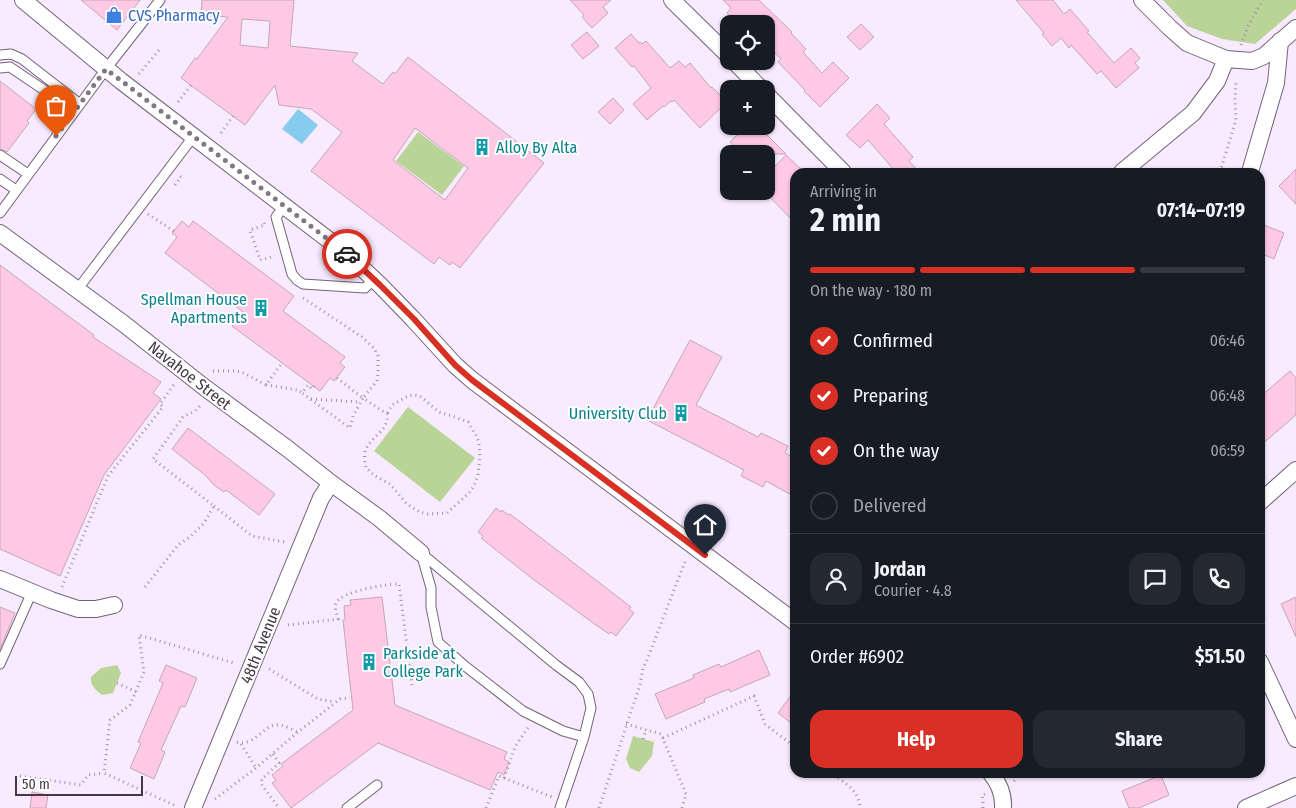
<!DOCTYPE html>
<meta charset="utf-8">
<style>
body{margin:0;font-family:"Fira Sans Condensed",sans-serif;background:#242831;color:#f1f3f6;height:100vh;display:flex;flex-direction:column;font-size:19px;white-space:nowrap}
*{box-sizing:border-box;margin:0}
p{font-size:16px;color:#9ea1a6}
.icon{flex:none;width:28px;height:28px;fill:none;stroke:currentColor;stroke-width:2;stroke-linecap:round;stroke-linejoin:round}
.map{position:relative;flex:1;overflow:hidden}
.panel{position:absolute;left:790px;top:168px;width:475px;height:610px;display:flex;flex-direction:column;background:#171b24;border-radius:15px;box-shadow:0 1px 4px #0004}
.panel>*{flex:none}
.tools{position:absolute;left:720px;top:15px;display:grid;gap:10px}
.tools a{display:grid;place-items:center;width:55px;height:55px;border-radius:10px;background:#171b24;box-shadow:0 1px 4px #0004;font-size:25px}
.scale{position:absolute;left:15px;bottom:12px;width:128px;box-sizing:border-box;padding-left:5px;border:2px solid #413944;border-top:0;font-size:14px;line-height:18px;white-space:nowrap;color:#413944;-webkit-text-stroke:4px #fdfdfd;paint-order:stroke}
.pin{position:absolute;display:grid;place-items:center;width:42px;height:42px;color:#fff;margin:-51px -21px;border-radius:50% 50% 50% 0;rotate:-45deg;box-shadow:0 0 5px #0007}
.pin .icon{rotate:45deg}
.courier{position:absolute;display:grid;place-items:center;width:50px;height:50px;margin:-25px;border:4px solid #d93025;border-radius:50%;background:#fff;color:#222;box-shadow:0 1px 6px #0007}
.head em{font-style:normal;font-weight:700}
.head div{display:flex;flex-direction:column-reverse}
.head{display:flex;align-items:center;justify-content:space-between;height:85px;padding:0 20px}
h1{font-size:32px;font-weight:700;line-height:38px}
.bar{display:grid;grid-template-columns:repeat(4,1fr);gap:8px 5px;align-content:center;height:60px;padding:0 20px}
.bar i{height:6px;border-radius:4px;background:#363941}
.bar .on{background:#d93025}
.bar p{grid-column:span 4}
.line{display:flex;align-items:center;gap:12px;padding:0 20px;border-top:1px solid #363941}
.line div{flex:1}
.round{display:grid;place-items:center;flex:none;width:52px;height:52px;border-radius:15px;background:#242831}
ol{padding:0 20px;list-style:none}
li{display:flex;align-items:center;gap:15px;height:55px}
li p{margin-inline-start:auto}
li .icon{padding:5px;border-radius:50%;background:#d93025;color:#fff;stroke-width:4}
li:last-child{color:#9ea1a6}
li i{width:28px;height:28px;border:2px solid #363941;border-radius:50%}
.button{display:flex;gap:10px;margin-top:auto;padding:10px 20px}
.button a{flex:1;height:58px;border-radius:15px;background:#d93025;color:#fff;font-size:20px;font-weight:700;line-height:58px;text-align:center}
.button a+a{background:#242831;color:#f1f3f6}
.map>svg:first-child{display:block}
.green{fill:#bad397}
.water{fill:#86ccef}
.building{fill:#fec9e4;stroke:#c4a7b5;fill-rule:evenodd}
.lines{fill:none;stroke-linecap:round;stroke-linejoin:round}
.service-casing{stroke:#73637a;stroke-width:11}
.minor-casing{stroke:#73637a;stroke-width:18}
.path{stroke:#9e92a3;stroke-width:3;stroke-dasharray:1 4;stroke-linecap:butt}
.service{stroke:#fff;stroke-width:9}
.minor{stroke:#fff;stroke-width:16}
.done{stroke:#817785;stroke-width:5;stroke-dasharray:0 9}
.route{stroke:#d93025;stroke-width:6}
.labels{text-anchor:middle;stroke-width:4;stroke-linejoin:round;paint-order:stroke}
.shop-label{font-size:16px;fill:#366cbe;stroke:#fdfdfd;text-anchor:start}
.culture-label{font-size:16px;fill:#0d838f;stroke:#fdfdfd;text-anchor:start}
.street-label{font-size:16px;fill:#413944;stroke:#fdfdfd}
</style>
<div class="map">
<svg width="1296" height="808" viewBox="0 0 1296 808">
<rect width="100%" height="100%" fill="#f8eaff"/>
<!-- green -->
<path class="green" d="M1163 0H1296V9L1255 44 1222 39 1187 26Z
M418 132 464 166 442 195 396 161Z
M408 407 475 458 440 502 374 451Z
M117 665 121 673 113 693 102 695C96 690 90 686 91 677L101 668Z
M633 736 654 742 652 756 639 772 630 768 626 759Z"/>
<!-- water -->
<path class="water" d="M298 109 318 125 302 144 282 129Z"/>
<!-- building -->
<path class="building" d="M81 0H140L117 30Z
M202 0H294L290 46 358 53 352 61 383 84 393 72 395 74 408 57 544 163 460 268 452 262 450 265 439 257 434 264 311 171 342 132 311 109 279 105 275 85 245 125 181 78 195 58 197 59 228 17 201 15ZM242 19 270 21 268 48 240 45ZM415 128 468 168 445 200 393 160Z
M570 0H611L603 7 608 13 592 28 582 17 584 15Z
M723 0H759L792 32 791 33 806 49 803 52 822 73 833 62 849 78 820 107 804 91 805 90 778 62 781 59 766 43V24H738L727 13 731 8Z
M1016 0H1053L1064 14 1070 9 1089 31 1087 32 1114 63 1131 48 1140 58 1135 63 1139 68 1116 88 1101 71 1097 74 1071 45 1069 48 1061 38 1052 46 1042 34 1044 33Z
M861 24 874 37 860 50 847 37Z
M587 32 599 46 583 59 571 45Z
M631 34 639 43 640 42 642 44 646 41 670 68 679 61 685 67 690 63 711 88 712 87 727 102 700 128 674 100 672 102 671 101 664 107 663 106 647 120 633 104 651 88 634 66 632 67 615 48Z
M0 81 36 109 27 121 29 123 7 152 0 149Z
M613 98 624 110 610 124 598 112Z
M877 104 890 118 884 124 913 157 909 161 919 172H896L868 140 860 148 846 135Z
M746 126H758L786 154H742L730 142Z
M786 155 804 172H795V223L766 193V175Z
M1296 169V204L1279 186Z
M182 221 189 227 193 221 294 296 283 311 345 357 340 363 345 367 334 381 330 378 320 391 232 326 243 312 165 253 177 237 172 233Z
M1264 225 1284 233 1274 259 1260 253V235Z
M0 265 94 335 93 337 161 382 153 393 161 399 104 475 60 576 0 549Z
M690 340 722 357 696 405 758 437 761 433 788 446 785 453 795 458V497L766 481 763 487 741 476 744 470 647 420Z
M1290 371 1296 378V415L1260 446V397Z
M188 428 275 494 259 515 226 490 224 492 214 485 205 475 172 449Z
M496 508 501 512 502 510 508 515 510 514 631 607 629 609 634 613 616 636 611 632 609 634 596 625 534 580 481 538 483 536 478 532Z
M382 597 395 705 507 752 504 759 509 762 504 775 498 772 490 790 378 743 291 808 272 783 276 781 272 775 283 766 281 764 353 710 343 620H345L344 606 351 605 350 600Z
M1296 597V637L1281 604Z
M0 607 15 613 0 649Z
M759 650 770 675 730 692 729 689 704 699 705 702 666 719 655 694 694 678 693 675 719 664 721 667Z
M166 665 197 678 185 707 181 706 161 750 165 752 154 779 130 768 141 743 138 742 163 683 159 681Z
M795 690V726L778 713Z
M1161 775 1169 795 1139 808H1129L1122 791Z
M32 792 48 795 46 808H30Z"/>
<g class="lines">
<!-- service casing -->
<g class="service-casing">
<path id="service" d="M0 55 11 54 22 59 80 104
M0 68 10 67 75 111
M0 155 28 174
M0 179 16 190
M284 206 276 217 292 274 297 280 303 284 365 288 374 279
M0 213 106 69 160 0
M77 290 193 137
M421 553 556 665 579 682 588 694 591 708 584 737 560 808
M421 553 431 588V607L438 642 465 666 523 711 563 731 584 737
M0 664 32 592
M347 808 377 785"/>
</g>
<!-- minor casing -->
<g class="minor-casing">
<path id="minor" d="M23 0 121 81 347 254 380 285 413 319 455 365 472 380 795 622
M672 0 729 56
M1142 0 1170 28 1187 43 1226 59
M734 61 761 89
M766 94 843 172
M1122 172 1193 113 1217 81 1226 59 1252 61 1264 56 1296 28
M1250 172 1276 83 1280 41
M0 233 124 324 204 387 288 449 331 483 379 518 421 553
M1260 502 1296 470
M0 579 51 600 78 609H96L114 605
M1260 662 1296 739
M990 772C999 783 1004 794 1003 808
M193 808 321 498 331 483
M1246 808 1296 786"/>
</g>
<!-- path -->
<path class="path" d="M1241 45 1248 26 1263 0
M139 74 159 50
M178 102 191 85
M221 133 233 116
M1220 172 1236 120 1235 99 1236 80
M175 185 181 177 178 175
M148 214 174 231
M264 223 265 225 250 230 260 260 275 256
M303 298 362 337 374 348 378 356V374L377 381 363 398 337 378
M213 371H234L242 372 266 385 282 363
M266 385 298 390 302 393
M314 386 312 389 308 385 302 393 350 428 353 416 363 398 387 414C390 430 370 437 365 451 364 457 365 463 366 468L375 476 390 484 406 503 413 508 420 512 428 514 447 513 469 493 474 486 478 475 480 456 479 444 477 437 468 422 452 416 439 412 420 396 413 395 408 396 392 405 387 414
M311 399 360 402
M214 506 252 536 285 542
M62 587 108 476 163 407 160 404 175 383
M145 587 178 545 191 536 204 523 214 506 153 459 183 417 195 411 202 404
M288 625 338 619C337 614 334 608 336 603 342 591 386 584 399 584L412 685
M269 669 318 699 335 702
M117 683 136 692
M626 724 661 734 686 794 682 808
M663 738 754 696 765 724 795 747
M643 739 646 730
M237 742C253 747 264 726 275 725 283 724 291 729 298 732
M241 744 256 768
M273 754 279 763 262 779 261 784 279 808
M830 772C844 783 859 789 860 808
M20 776 81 785 88 775 104 773
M504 778 552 797
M1014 781 1021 772
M215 799 256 768 298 732 340 699 350 698
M174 805 104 773 110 720 130 705 144 672 139 635 234 663
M486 808 499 776 504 778 515 747 529 726
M599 808 640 685 643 668 647 660 686 559
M983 808V803L982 795 985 794"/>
<!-- service -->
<use href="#service" class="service"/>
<!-- minor -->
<use href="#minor" class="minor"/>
</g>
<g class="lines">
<!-- done -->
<path class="done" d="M56 136 106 69 347 254"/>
<!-- route -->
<path class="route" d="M347 254 380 285 414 319 455 365 472 380 705 555"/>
</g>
<!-- icons -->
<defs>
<g id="shop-bare" transform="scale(1.35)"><path d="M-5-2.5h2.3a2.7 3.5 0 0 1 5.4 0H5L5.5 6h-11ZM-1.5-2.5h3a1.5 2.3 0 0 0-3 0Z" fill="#3f7fe0" stroke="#fdfdfd" stroke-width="2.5" paint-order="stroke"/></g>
<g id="building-bare" transform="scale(1.35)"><path d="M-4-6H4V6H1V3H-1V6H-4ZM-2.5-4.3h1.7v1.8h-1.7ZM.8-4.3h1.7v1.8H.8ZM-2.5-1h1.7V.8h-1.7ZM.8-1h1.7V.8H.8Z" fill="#0f9aa8" stroke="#fdfdfd" stroke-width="2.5" paint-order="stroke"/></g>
</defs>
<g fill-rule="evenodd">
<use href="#shop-bare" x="114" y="15"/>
<use href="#building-bare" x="482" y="147"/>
<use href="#building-bare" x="261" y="308"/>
<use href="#building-bare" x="681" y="413"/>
<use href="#building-bare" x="369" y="662"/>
</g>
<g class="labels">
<!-- shop labels -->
<g class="shop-label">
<text x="128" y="21">CVS Pharmacy</text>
</g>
<!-- culture labels -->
<g class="culture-label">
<text x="496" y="153">Alloy By Alta</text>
<text x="247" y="305" text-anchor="end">Spellman House<tspan x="247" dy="18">Apartments</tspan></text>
<text x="667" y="419" text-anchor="end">University Club</text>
<text x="383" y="659">Parkside at<tspan x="383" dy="18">College Park</tspan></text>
</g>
<!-- street labels -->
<g class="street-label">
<text transform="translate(190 375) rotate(38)" y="6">Navahoe Street</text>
<text transform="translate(260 645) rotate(-68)" y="6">48th Avenue</text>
</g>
</g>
</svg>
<div class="tools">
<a><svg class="icon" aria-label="locate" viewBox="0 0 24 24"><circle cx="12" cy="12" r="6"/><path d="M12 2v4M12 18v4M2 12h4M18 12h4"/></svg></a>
<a>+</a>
<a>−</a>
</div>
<div class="scale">50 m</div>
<div class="pin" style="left:56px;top:136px;background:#ea580c"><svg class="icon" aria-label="bag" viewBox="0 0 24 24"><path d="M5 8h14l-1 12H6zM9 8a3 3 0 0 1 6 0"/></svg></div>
<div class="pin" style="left:705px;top:555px;background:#1f2937"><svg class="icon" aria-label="home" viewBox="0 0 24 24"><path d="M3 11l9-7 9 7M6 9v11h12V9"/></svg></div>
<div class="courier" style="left:347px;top:254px"><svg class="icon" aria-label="car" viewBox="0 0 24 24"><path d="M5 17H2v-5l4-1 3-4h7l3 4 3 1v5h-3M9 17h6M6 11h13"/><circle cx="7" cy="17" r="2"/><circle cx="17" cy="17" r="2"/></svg></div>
<section class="panel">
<div class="head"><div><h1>2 min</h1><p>Arriving in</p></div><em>07:14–07:19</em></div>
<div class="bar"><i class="on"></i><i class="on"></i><i class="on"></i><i></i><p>On the way · 180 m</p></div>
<ol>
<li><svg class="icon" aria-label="check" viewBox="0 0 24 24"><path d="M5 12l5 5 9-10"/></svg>Confirmed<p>06:46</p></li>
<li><svg class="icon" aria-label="check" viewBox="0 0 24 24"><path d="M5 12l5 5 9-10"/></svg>Preparing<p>06:48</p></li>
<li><svg class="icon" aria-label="check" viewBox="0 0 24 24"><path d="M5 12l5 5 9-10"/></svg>On the way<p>06:59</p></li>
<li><i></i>Delivered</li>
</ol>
<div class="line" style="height:90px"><a class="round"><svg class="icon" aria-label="person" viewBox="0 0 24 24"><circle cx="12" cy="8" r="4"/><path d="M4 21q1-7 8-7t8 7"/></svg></a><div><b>Jordan</b><p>Courier · 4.8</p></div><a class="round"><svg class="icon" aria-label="chat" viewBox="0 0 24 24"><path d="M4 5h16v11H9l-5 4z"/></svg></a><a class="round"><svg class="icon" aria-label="phone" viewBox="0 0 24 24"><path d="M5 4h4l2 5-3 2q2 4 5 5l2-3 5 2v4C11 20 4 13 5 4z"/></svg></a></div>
<div class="line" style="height:65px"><div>Order #6902</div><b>$51.50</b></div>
<div class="button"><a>Help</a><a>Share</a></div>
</section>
</div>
